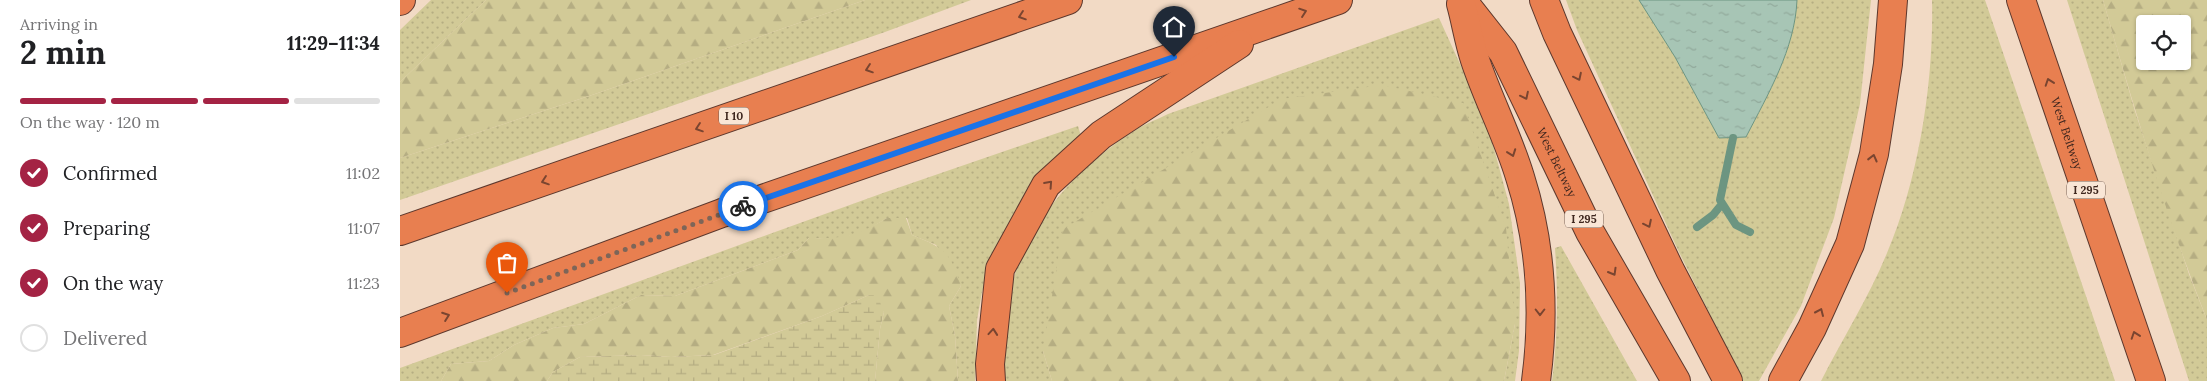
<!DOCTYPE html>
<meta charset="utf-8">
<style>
body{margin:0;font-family:Lora,serif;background:#f2f2f2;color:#202124;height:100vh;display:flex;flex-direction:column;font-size:19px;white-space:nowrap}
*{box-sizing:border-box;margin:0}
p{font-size:16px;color:#757577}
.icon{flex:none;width:28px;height:28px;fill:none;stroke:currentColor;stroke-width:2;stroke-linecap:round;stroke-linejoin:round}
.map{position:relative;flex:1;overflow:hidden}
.sheet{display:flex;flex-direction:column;background:#fff;width:400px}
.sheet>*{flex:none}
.buttons{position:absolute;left:1736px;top:15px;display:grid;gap:10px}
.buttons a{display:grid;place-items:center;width:55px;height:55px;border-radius:5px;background:#fff;box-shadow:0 1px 4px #0004;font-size:25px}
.pin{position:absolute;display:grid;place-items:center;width:42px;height:42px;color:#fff;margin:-51px -21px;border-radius:50% 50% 50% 0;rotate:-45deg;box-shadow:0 0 5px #0007}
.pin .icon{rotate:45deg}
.courier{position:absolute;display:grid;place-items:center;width:50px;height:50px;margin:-25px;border:4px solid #1a73e8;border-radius:50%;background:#fff;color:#222;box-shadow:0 1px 6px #0007}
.head em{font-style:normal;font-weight:800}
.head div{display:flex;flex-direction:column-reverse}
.head{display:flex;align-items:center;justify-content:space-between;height:85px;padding:0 20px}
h1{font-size:32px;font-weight:800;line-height:38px}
.bar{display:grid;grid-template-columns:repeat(4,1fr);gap:8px 5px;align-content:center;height:60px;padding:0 20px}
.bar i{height:6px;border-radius:4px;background:#e0e0e0}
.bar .on{background:#a42344}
.bar p{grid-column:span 4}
ol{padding:0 20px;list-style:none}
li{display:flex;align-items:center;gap:15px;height:55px}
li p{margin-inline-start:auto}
li .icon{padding:5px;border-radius:50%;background:#a42344;color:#fff;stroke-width:4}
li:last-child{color:#757577}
li i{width:28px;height:28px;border:2px solid #e0e0e0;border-radius:50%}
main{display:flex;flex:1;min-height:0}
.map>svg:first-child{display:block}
.grass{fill:url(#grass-dots)}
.forest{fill:url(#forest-firs);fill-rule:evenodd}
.wetland{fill:url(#wetland-marsh)}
.water{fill:url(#water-ripples);stroke:#6c9581}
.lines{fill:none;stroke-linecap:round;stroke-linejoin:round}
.stream{stroke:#6c9581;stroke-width:8}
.highway-casing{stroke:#5d382d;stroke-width:30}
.highway{stroke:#e87f50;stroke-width:28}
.oneway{stroke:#7a4530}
.done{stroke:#7d6558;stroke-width:5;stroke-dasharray:0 9}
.route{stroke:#1a73e8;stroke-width:6}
.labels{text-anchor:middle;stroke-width:4;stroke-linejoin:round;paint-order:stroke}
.shield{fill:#f9e6d6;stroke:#766055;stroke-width:1}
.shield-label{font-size:11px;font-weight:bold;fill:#3e261e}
.street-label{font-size:12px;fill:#3e261e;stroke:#f9e6d6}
</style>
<main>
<section class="sheet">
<div class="head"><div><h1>2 min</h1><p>Arriving in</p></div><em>11:29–11:34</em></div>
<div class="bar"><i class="on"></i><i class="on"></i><i class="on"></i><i></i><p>On the way · 120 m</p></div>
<ol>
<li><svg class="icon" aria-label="check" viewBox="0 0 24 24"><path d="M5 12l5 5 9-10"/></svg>Confirmed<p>11:02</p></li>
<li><svg class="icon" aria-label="check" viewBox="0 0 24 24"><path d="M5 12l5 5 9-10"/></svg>Preparing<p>11:07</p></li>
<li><svg class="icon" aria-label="check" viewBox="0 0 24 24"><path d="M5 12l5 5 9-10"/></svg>On the way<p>11:23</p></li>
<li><i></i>Delivered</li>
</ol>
</section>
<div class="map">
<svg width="1807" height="381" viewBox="0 0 1807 381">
<defs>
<pattern id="grass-dots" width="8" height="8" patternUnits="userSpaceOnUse" patternTransform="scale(1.25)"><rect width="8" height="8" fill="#d2ca97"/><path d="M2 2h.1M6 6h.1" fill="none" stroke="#b5ad82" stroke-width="1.8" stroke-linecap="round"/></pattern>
<pattern id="forest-firs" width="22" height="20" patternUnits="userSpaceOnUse" patternTransform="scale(1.25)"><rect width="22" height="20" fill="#d2ca97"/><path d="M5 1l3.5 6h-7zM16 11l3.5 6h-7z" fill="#b5ad82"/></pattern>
<pattern id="wetland-marsh" width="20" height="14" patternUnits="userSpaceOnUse" patternTransform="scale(1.25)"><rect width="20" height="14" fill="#d2ca97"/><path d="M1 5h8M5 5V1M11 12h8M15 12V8" fill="none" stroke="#b5ad82"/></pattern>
<pattern id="water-ripples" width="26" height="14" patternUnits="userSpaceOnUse" patternTransform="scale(1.25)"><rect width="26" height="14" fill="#a7c5b5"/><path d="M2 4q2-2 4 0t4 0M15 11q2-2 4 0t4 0" fill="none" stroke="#91a99b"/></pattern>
</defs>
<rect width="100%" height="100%" fill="#f2dac5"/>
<!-- grass -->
<path class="grass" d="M31 0H86L0 82V30Z
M465 0H571L485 32 0 200V158L192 95Z
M1166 0H1239L1275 57 1319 138 1346 137C1368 94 1395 49 1397 0H1471L1460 104 1434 218 1401 306 1359 381H1343L1278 250 1177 30Z
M1532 0H1585L1715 381H1421C1443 338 1469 297 1487 253 1519 178 1534 81 1532 0Z
M1667 0H1703L1735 111 1789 274 1807 320V381H1789Z
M1039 18 1087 123 1109 204 1120 283 1119 351 1115 381H1104L1115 324 643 351 652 381H602C605 351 604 319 611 290 624 225 677 168 731 133 742 125 756 120 768 114Z
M678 126 681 136 641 174 595 258 582 292 577 320 575 381H558L555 336 549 306 561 286 536 245 512 235 507 218H487L464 232 437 239 409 238 398 250 275 296 241 295 184 324 153 328 114 345 89 361 51 364 41 381H0V368L483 193Z
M1161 246 1237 381H1152C1158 337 1158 293 1155 248Z"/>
<!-- forest -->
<path class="forest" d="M86 0H465L192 95 0 158V82Z
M1703 0H1807V320C1766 216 1734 108 1703 0ZM1745 24H1782V61H1745Z
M982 85 1063 103 1106 228 1115 324 1104 381H652L643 351 663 229 882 99Z
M487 218H506L512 235C545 248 550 252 561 286L549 306 555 336 558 381H475L480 329 484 312 469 295 422 316 313 355 271 357 241 355 180 357 153 372 147 381H41L51 364 89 361 114 345 153 328 184 324 241 295 275 296 398 250 409 238C443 239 457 236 487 218Z"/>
<!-- wetland -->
<path class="wetland" d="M469 295H477L484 312 480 329 475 381H147L153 372 180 357 241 355 271 357 314 355 422 316Z"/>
<!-- water -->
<path class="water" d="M1239 0H1397C1395 49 1368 94 1346 137L1319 138 1275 57Z"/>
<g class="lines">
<!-- stream -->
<path class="stream" d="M1333 138 1320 200 1336 225 1350 232
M1297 227 1313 215 1322 204"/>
<!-- highway casing -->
<g class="highway-casing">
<g id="highway">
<path id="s1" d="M1062 0 1103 52 1190 232 1276 381"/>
<path d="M1144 0 1157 33 1270 270 1328 381"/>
<path id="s2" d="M1621 0 1751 381"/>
<path d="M0 1 1 0"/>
<path d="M1061 4C1066 22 1069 42 1075 60 1088 99 1108 137 1120 177 1141 243 1145 313 1136 381"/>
<path d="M0 231 668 0"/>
<path d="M0 333 322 213 938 0"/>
<path d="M591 381 590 364 600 269 646 185 701 135 839 44"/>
<path d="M1383 381 1412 328 1450 244 1474 154 1488 64 1493 0"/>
</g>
</g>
<!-- highway -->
<use href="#highway" class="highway"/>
</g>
<!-- one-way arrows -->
<defs><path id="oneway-chevron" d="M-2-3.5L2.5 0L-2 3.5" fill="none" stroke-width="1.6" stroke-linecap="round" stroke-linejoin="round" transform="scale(1.25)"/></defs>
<g class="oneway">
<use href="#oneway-chevron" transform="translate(903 12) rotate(-19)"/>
<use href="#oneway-chevron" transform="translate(622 16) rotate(161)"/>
<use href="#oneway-chevron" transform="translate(469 69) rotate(161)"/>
<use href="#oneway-chevron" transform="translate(1178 77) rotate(64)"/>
<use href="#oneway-chevron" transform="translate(1649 82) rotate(-109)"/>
<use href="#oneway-chevron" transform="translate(1125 96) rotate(64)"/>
<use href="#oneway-chevron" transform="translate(299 128) rotate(161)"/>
<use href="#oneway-chevron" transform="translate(1112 153) rotate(70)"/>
<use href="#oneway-chevron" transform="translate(1473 158) rotate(-76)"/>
<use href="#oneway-chevron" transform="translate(145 181) rotate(161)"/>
<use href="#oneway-chevron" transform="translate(649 184) rotate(-48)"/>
<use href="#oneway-chevron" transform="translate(1248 224) rotate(64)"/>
<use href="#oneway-chevron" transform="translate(1213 272) rotate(60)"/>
<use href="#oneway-chevron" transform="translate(1140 312) rotate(90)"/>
<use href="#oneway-chevron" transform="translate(1420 312) rotate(-66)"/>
<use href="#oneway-chevron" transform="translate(46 316) rotate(-20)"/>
<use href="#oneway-chevron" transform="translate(593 332) rotate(-85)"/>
<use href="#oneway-chevron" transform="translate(1735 335) rotate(-109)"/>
</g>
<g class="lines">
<!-- done -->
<path class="done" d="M107 293 343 206"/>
<!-- route -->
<path class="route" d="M343 206 774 57"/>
</g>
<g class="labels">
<!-- shield labels -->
<g class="shield">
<rect x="319" y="107.5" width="30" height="17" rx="4"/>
<rect x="1667" y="181.5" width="38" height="17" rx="4"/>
<rect x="1165" y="210.5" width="38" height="17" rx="4"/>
</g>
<g class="shield-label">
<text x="334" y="120">I 10</text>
<text x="1686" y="194">I 295</text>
<text x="1184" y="223">I 295</text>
</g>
<!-- street labels -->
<g class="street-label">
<text dy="4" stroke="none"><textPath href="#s2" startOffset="141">West Beltway</textPath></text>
<text dy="4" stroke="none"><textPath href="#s1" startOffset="189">West Beltway</textPath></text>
</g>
</g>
</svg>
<div class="buttons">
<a><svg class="icon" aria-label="locate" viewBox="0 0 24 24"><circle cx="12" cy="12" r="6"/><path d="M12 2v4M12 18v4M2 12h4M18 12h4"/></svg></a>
</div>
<div class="pin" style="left:107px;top:293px;background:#ea580c"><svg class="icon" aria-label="bag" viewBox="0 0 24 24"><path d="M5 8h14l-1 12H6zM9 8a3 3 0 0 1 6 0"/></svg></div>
<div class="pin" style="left:774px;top:57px;background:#1f2937"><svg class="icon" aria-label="home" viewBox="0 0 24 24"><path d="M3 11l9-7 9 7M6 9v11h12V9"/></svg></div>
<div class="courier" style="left:343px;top:206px"><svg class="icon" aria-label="bike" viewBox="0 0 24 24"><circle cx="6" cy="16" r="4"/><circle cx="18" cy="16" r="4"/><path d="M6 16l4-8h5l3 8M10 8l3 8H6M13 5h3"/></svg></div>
</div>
</main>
